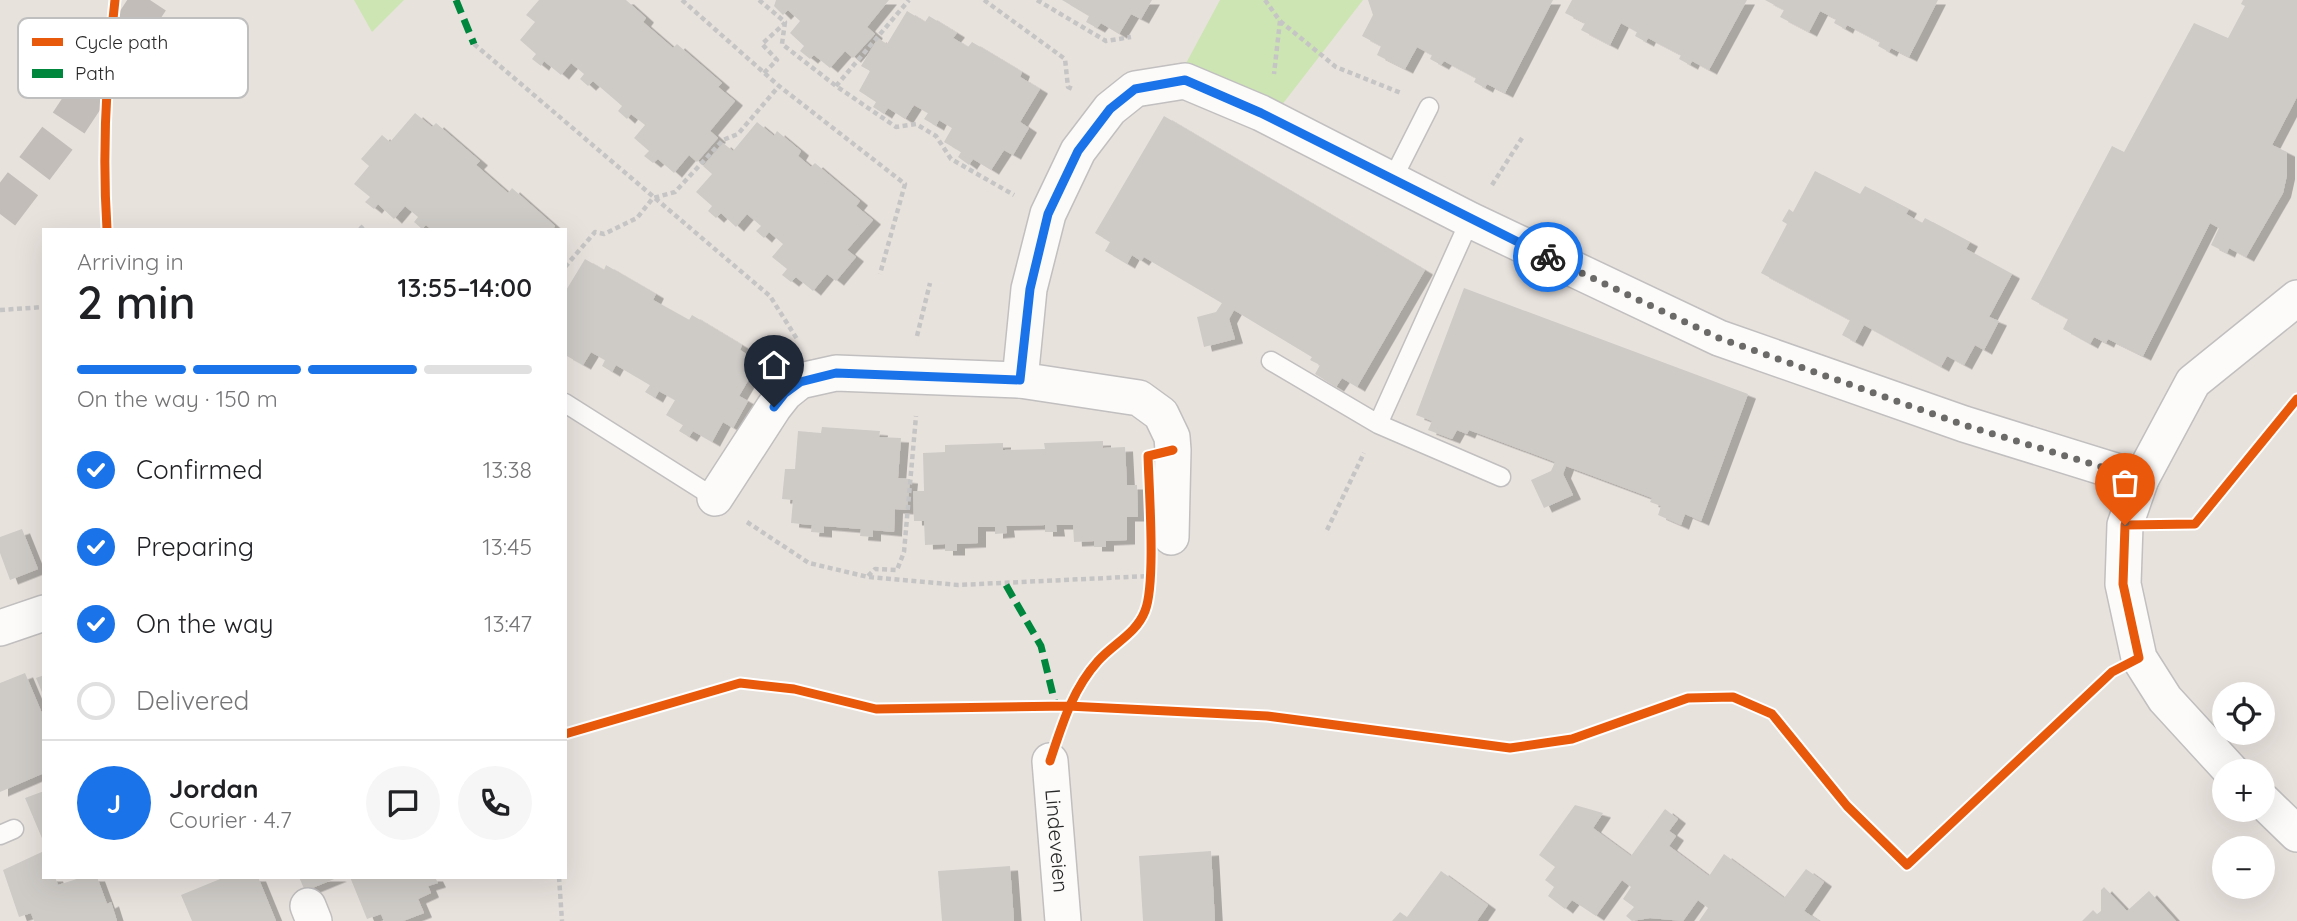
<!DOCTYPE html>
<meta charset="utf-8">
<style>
body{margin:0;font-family:Quicksand,sans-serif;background:#f6f6f6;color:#202124;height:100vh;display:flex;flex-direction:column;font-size:26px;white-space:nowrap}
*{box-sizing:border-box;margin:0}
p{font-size:23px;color:#757577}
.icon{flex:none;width:38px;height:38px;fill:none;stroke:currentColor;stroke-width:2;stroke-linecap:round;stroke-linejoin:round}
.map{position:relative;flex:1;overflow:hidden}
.details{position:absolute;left:42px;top:228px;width:525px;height:651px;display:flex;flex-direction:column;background:#fff;border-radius:0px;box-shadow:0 7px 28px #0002}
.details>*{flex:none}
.fabs{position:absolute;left:2212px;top:682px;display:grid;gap:14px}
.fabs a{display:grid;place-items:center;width:63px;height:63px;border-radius:50%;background:#fff;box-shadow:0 7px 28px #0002;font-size:35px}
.pin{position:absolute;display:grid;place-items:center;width:60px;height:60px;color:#fff;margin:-72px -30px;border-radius:50% 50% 50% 0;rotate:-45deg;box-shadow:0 0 7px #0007}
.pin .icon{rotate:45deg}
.courier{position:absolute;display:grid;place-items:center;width:70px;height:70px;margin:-35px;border:5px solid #1a73e8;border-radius:50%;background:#fff;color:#222;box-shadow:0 2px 9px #0007}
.headline em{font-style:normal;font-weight:600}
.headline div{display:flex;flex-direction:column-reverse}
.headline{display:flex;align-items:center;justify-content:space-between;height:119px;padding:0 35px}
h1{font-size:46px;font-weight:600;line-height:52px}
.bar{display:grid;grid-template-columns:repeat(4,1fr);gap:10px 7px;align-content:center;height:84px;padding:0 35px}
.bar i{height:9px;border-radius:5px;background:#e0e0e0}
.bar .on{background:#1a73e8}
.bar p{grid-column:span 4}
.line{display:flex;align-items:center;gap:18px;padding:0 35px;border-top:2px solid #e0e0e0}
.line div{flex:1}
.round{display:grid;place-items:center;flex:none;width:74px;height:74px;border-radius:37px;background:#f6f6f6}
ol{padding:0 35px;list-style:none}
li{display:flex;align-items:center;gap:21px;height:77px}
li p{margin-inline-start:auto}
li .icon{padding:7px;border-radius:50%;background:#1a73e8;color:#fff;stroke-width:4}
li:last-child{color:#757577}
li i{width:38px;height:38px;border:4px solid #e0e0e0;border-radius:50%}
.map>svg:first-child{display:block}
.green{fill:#cce5b3}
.building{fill:#cecbc7;filter:url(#shadow)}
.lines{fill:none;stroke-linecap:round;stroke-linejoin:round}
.primary-tunnel{stroke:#c2bdb9;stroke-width:38;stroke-dasharray:38 19;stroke-linecap:butt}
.lane-casing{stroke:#c1bfbf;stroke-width:21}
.street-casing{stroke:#c1bfbf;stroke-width:38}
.path{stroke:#c6c5c5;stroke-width:4.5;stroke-dasharray:5 3.5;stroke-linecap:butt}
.lane{stroke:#fcfbfa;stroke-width:18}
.street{stroke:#fcfbfa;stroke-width:35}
.quiet{stroke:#00873e;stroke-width:7;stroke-dasharray:14 7;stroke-linecap:butt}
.cycleway-casing{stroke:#fff;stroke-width:13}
.cycleway{stroke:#e8590c;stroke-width:9}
.done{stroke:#6c6a68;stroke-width:7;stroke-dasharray:0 12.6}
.route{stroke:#1a73e8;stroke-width:9}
.labels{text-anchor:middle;stroke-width:5;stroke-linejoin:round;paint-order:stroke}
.street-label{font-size:21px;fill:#292929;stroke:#fff}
.key{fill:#fff;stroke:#bfbfbf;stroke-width:2}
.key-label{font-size:19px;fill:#292929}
</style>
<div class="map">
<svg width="2297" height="921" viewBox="0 0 2297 921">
<defs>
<filter id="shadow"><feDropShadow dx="8" dy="4.5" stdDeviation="0" flood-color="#0004"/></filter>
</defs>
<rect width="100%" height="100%" fill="#e8e2dd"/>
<!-- green -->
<path class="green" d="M354 0H404L372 32Z
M1220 0H1363L1281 106 1184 67Z"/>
<!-- building -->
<path class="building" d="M539 0H626L646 18 643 22 673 48 677 44 722 83 718 87 735 101 710 131 718 138 697 162 689 155 674 173 658 159 653 163 644 156 649 151 634 138 645 125 631 114 627 119 618 111 622 106 593 81 588 86 580 79 584 74 571 63 561 75 544 61 541 66 532 59 536 54 520 40 535 22 526 15Z
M776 0H889L867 27 875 34 853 58 845 51 830 68 814 55 810 59 800 51 804 46 790 33 800 21 788 10 783 15 774 6Z
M1062 0H1152L1141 19 1131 14 1119 34 1101 23 1097 28 1086 22 1089 16Z
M1368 0H1553L1505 93 1487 84 1485 88 1474 82 1476 78 1444 61 1441 65 1430 59 1432 55 1417 47 1405 69 1377 55 1381 46 1362 36 1373 15Z
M1572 0H1747L1709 70 1692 61 1690 65 1679 59 1681 55 1648 38 1646 42 1635 36 1637 32 1621 23 1610 45 1581 30 1585 23 1565 13Z
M1765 0H1938L1909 57 1891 48 1889 52 1878 46 1880 42 1847 25 1845 29 1834 23 1836 19 1820 11 1809 32 1780 17 1784 10Z
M2243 0H2297V97L2272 145 2287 152V175L2283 193 2246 257 2229 248 2227 253 2211 245 2219 228 2210 223 2143 356 2108 339 2106 343 2094 337 2090 344 2063 329 2068 319 2031 299 2112 146 2124 152 2194 23 2228 38 2245 6 2241 4Z
M907 11 925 22 929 16 957 33 953 38 968 47 972 42 1022 72 1020 77 1040 89 1020 122 1029 128 1013 155 1004 150 991 170 973 159 969 165 958 157 961 152 944 142 952 128 939 120 936 126 924 119 928 113 914 105 905 119 888 108 884 114 873 107 876 102 859 91 870 71 861 66 878 38 887 44Z
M415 113 432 127 436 123 480 161 476 165 508 193 512 188 555 226 553 229H431L426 225 422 229 414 222 418 217 405 206 394 219 378 204 374 209 365 202 370 197 354 184 369 166 361 159 382 135 390 142Z
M1164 116 1425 270 1357 387 1342 378 1336 387 1315 374 1320 365 1310 360 1312 357 1234 310 1229 319 1235 339 1204 347 1197 317 1216 312 1222 303 1144 257 1141 261 1132 255 1127 264 1105 251 1110 242 1095 233Z
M757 122 774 136 777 131 801 151 798 156 811 167 815 163 860 201 856 206 873 220 847 250 856 257 836 281 827 274 813 291 796 277 791 282 782 275 787 269 772 257 783 244 769 232 764 238 756 231 761 226 747 214 736 227 721 213 716 218 708 211 712 206 696 192 712 174 703 166 723 143 733 151Z
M1815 171 1860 194 1865 186 1909 209 1906 214 1922 223 1925 218 1970 242 1966 249 2012 274 1989 317 1999 321 1984 350 1975 345 1964 365 1947 356 1941 367 1864 325 1855 342 1842 335 1850 320 1761 273 1787 224 1782 221 1789 209 1793 212Z
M585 259 604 270 606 265 656 294 653 300 689 320 692 315 742 345 740 350 759 362 739 396 748 401 733 428 723 422 712 442 693 431 689 437 679 431 683 425 666 415 675 400 659 391 655 398 645 392 650 385 616 365 612 372 602 366 605 360 591 352 583 365 565 355V292Z
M1464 288 1748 394 1701 521 1685 514 1681 525 1658 515 1661 506 1650 502 1652 498 1566 466 1563 474 1573 495 1544 508 1531 480 1551 471 1555 462 1469 430 1467 434 1457 430 1452 439 1428 430 1432 421 1416 415Z
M822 427 880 431 879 437 901 438 898 478 910 479 907 510 895 509 894 532 873 530V537L860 536 861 529 824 526V533L811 532 812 525 791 523 793 500 782 499 785 469H795L798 431 821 433Z
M1103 441V448L1125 447 1127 485H1137L1138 517H1127V540L1106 541V547H1094V541L1074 542 1073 525H1056L1057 532H1045V525L1006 526 1007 533 995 534V527H978V543L957 544V551H945V544L925 545 924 521H914L913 491H924L923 453 945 452V445L1003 443V450L1045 449 1044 443Z
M22 529 38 569 10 580 0 553V537Z
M25 673 44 718V773L0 792V683Z
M44 675V697L36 678Z
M44 791V843L25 798Z
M1575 805 1603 813 1593 828 1631 856 1665 809 1678 819 1669 831 1676 836 1669 846 1709 876 1724 854 1784 898 1806 869 1824 882 1804 911 1819 921H1699L1708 908 1698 900 1683 921 1650 918 1632 921 1626 916 1634 907 1623 899 1631 887 1622 880 1596 916 1572 900 1565 909 1548 896 1554 887 1545 880 1555 867 1539 855Z
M44 851V877H55L58 885 83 877H97L107 904 111 902 117 921H34L31 913 19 917 3 870Z
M1211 851 1215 921H1143L1139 856Z
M1010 866 1014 921H942L938 871Z
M1441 871 1488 905 1477 921H1392L1400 912 1407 917Z
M225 877H258L276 921H192L181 895Z
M299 877H339L305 891Z
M350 877H435L438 883 428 886 431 893 418 899 424 913 403 921H384L381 914 367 919Z
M2104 887 2127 911 2149 891 2176 921H2082L2093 910 2097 914 2101 911V890Z"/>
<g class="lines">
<!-- primary-tunnel -->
<path class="primary-tunnel" d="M0 214 66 127 150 0"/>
<!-- lane casing -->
<g class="lane-casing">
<path id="lane" d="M1392 180 1429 107
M1271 361 1378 424 1501 477
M565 403 715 498
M1378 424 1470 220
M0 835 14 829"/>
</g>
<!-- street casing -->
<g class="street-casing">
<g id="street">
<path d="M1020 380 1029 289 1048 214 1078 151 1110 109 1135 89 1185 81 1261 113 1470 220 1719 338 1964 424 2141 479"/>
<path d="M715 498 774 407 785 393 800 381 836 373 1020 380 1139 398 1161 414 1172 437 1173 450 1171 537"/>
<path d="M0 628 44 613"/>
<path id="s1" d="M1050 761 1063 921"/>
<path d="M2232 772 2165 699 2139 658 2123 584 2125 525 2141 479 2193 382 2297 298"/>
<path d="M2263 801 2297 834"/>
<path d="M308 906 314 921"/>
</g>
</g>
<!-- path -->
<path class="path" d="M682 0 779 86 905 184 880 274
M759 0 785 22 782 44 836 86 896 127 916 124 936 136 951 159 1014 195
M984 0 1065 59 1068 87 1075 90
M1037 0 1106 41 1131 37
M1265 0 1280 21 1274 74
M1280 21 1336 67 1401 93
M474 44 770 296 797 339
M764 73 777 60 762 44 785 23
M836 86 909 0
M1492 185 1522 138
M360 226 363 229
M107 229C102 153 106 76 115 0
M565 267 595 232 604 234 637 218 653 198 675 192 723 140 738 134 779 86
M0 310 44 307
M917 336 930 283
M747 522 809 563 868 577 958 585 1149 576
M2168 524H2195L2297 399
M1327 530 1364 453
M868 576 875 569 897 570 904 552 916 416
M565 734 740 683 794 689 876 709 1068 706
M559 877 562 921"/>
<!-- lane -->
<use href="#lane" class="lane"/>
<!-- street -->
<use href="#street" class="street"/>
<!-- quiet -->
<path class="quiet" d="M456 0 474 44
M1006 585 1041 646 1056 707"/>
<!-- cycleway casing -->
<g class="cycleway-casing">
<path id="cycleway" d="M107 229C102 153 106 76 115 0
M565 734 740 683 794 689 876 709 1068 706 1267 716 1510 748 1572 739 1688 698 1733 697 1772 714 1847 806 1907 865 2112 672 2139 658 2123 584 2125 525 2195 524 2297 399
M1050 761C1062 725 1072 690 1098 661 1114 643 1136 634 1145 611 1156 584 1149 490 1148 456L1173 450"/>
</g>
<!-- cycleway -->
<use href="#cycleway" class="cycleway"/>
</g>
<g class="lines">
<!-- done -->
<path class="done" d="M1548 257 1719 338 1964 425 2141 479 2125 525"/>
<!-- route -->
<path class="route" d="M774 407 785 393 800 382 836 373 1020 380 1030 289 1048 214 1078 151 1110 109 1135 89 1185 80 1261 113 1548 257"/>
</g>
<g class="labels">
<!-- street labels -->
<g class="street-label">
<text dy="7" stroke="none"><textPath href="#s1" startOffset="80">Lindeveien</textPath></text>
</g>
</g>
<!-- legend -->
<rect x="18" y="18" width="230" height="80" rx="10" class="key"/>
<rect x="32" y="38" width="31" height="8" fill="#e8590c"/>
<rect x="32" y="69" width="31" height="9" fill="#00873e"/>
<g class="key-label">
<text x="75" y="49">Cycle path</text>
<text x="75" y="80">Path</text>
</g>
</svg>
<div class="fabs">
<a><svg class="icon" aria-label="locate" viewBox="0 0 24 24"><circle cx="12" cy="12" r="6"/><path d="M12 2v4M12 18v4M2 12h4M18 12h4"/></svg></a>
<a>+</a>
<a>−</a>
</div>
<div class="pin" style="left:2125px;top:525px;background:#ea580c"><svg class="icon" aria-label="bag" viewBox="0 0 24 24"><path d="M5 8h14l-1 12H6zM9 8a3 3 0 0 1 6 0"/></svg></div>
<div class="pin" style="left:774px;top:407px;background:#1f2937"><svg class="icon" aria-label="home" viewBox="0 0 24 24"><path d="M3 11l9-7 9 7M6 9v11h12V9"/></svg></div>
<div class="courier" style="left:1548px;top:257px"><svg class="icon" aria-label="bike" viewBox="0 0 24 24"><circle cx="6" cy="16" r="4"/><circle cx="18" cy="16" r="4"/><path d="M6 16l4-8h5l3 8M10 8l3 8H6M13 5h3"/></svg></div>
<section class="details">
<div class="headline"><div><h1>2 min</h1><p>Arriving in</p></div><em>13:55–14:00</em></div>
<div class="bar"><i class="on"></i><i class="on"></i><i class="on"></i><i></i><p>On the way · 150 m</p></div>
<ol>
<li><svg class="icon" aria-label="check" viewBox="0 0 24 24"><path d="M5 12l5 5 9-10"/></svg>Confirmed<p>13:38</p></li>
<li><svg class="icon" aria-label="check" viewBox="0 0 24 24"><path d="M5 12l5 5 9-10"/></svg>Preparing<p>13:45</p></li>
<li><svg class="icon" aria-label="check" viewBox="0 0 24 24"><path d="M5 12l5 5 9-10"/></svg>On the way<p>13:47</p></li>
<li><i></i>Delivered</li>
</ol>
<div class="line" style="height:126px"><b class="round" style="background:#1a73e8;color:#fff">J</b><div><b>Jordan</b><p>Courier · 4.7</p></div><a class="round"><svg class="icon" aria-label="chat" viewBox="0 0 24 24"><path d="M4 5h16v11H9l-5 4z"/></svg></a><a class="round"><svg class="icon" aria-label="phone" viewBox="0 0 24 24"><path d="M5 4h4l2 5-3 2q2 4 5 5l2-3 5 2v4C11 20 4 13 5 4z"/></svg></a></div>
</section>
</div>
